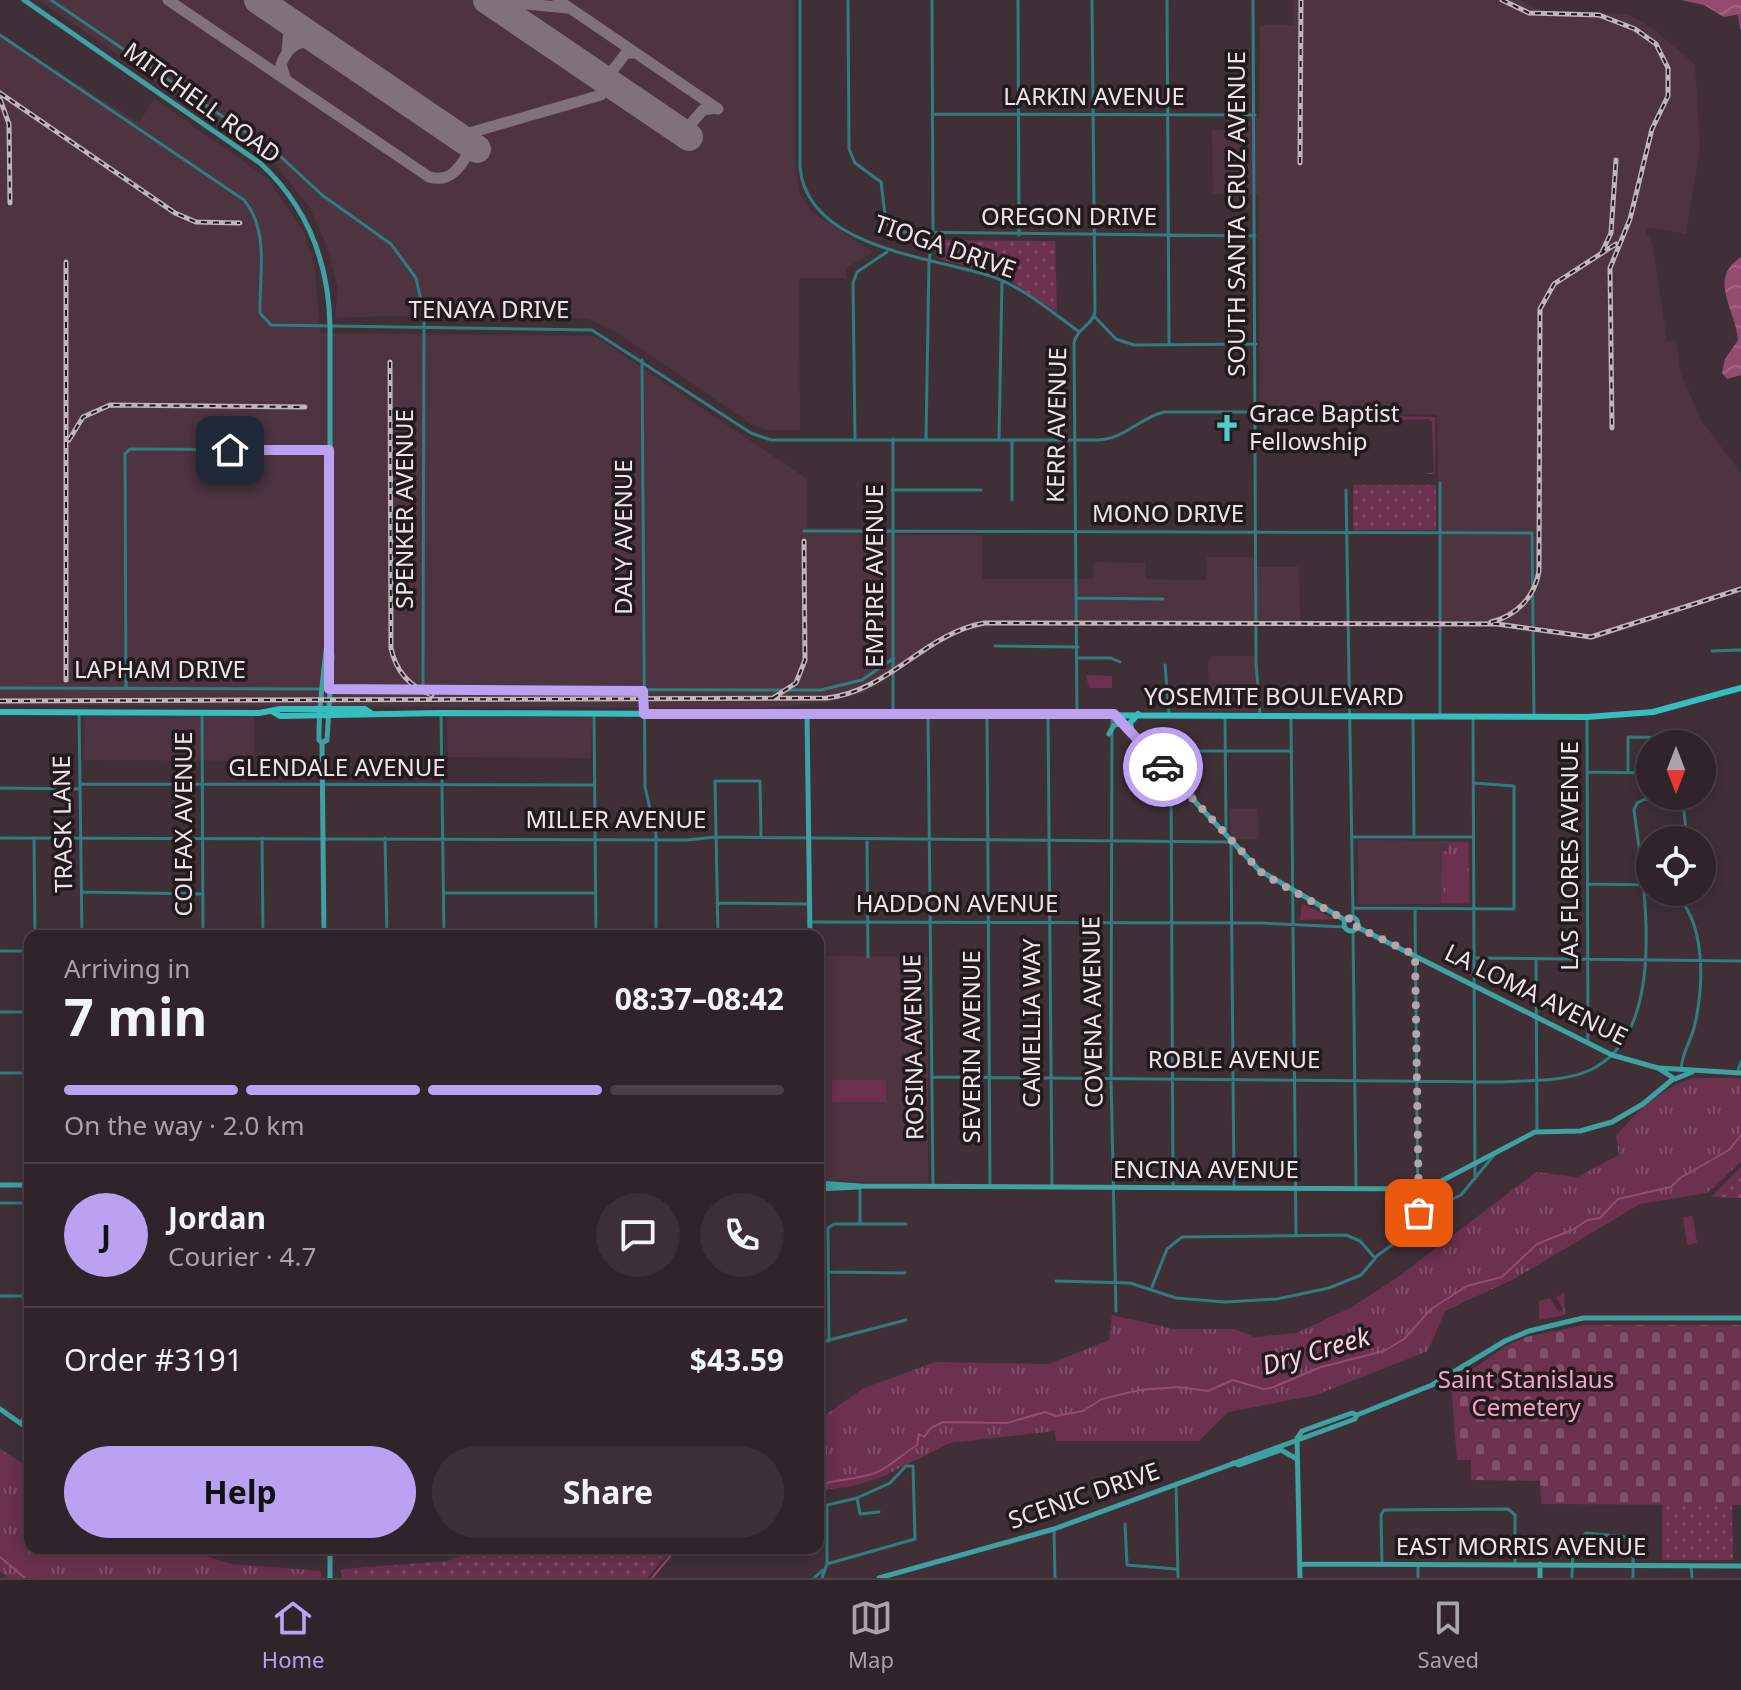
<!DOCTYPE html>
<meta charset="utf-8">
<style>
body{margin:0;font-family:"Noto Sans",sans-serif;background:#3c2f35;color:#f1f3f6;height:100vh;display:flex;flex-direction:column;font-size:30px;white-space:nowrap}
*{box-sizing:border-box;margin:0}
p{font-size:26px;color:#a8a4a8}
.icon{flex:none;width:44px;height:44px;fill:none;stroke:currentColor;stroke-width:2;stroke-linecap:round;stroke-linejoin:round}
.map{position:relative;flex:1;overflow:hidden}
.side{position:absolute;left:24px;top:930px;width:800px;height:624px;display:flex;flex-direction:column;background:#302329;border-radius:16px;box-shadow:0 4px 20px #0003,0 0 0 2px #4b4046}
.side>*{flex:none}
.needle{width:52px;rotate:180deg}
.buttons{position:absolute;left:1636px;top:730px;display:grid;gap:16px}
.buttons a{display:grid;place-items:center;width:80px;height:80px;border-radius:50%;background:#302329;box-shadow:0 4px 20px #0003,0 0 0 2px #4b4046;font-size:40px}
.pin{position:absolute;display:grid;place-items:center;width:68px;height:68px;color:#fff;margin:-34px;border-radius:16px;box-shadow:0 4px 12px #0006}
.courier{position:absolute;display:grid;place-items:center;width:80px;height:80px;margin:-40px;border:6px solid #bca0f2;border-radius:50%;background:#fff;color:#222;box-shadow:0 2px 10px #0007}
.headline em{font-style:normal;font-weight:700}
.headline div{display:flex;flex-direction:column-reverse}
.headline{display:flex;align-items:center;justify-content:space-between;height:136px;padding:0 40px}
h1{font-size:52px;font-weight:700;line-height:60px}
.bar{display:grid;grid-template-columns:repeat(4,1fr);gap:12px 8px;align-content:center;height:96px;padding:0 40px}
.bar i{height:10px;border-radius:6px;background:#4b4046}
.bar .active{background:#bca0f2}
.bar p{grid-column:span 4}
.line{display:flex;align-items:center;gap:20px;padding:0 40px;border-top:2px solid #4b4046}
.line div{flex:1}
.round{display:grid;place-items:center;flex:none;width:84px;height:84px;border-radius:42px;background:#3c2f35}
.action{display:flex;gap:16px;margin-top:auto;padding:16px 40px}
.action a{flex:1;height:92px;border-radius:48px;background:#bca0f2;color:#111;font-size:32px;font-weight:700;line-height:92px;text-align:center}
.action a+a{background:#3c2f35;color:#f1f3f6}
.tabs{display:flex;justify-content:space-around;align-items:center;height:112px;border-top:2px solid #4b4046;background:#302329;font-size:22px;color:#a8a4a8}
.tabs a{display:grid;justify-items:center;gap:4px}
.tabs .active{color:#bca0f2}
.map>svg:first-child{display:block}
.built{fill:#4d3440}
.grass{fill:url(#grass-tufts)}
.cemetery{fill:url(#cemetery-stones)}
.park{fill:url(#park-dots)}
.pitch{fill:#6b314e}
.water{fill:url(#water-waves)}
.lines{fill:none;stroke-linecap:round;stroke-linejoin:round}
.stream{stroke:#934b6f;stroke-width:2}
.taxiway{stroke:#807278;stroke-width:11}
.runway{stroke:#807278;stroke-width:28}
.street{stroke:#2f7d7d;stroke-width:3}
.secondary{stroke:#3ea1a2;stroke-width:5}
.primary{stroke:#35bec0;stroke-width:6}
.rail-casing{stroke:#c1b4ba;stroke-width:5}
.rail{stroke:#221a1d;stroke-width:2;stroke-dasharray:6;stroke-linecap:butt}
.done{stroke:#b2a5ab;stroke-width:8;stroke-dasharray:0 14.4}
.route{stroke:#bca0f2;stroke-width:10}
.labels{text-anchor:middle;stroke-width:7;stroke-linejoin:round;paint-order:stroke}
.street-label{font-size:24px;fill:#efe4e9;stroke:#221a1d}
.poi-label{font-size:24px;fill:#efe4e9;stroke:#221a1d;text-anchor:start}
.park-label{font-size:24px;fill:#f5a3ca;stroke:#221a1d}
.water-label{font-size:26px;font-style:italic;fill:#fcd1e4;stroke:#221a1d}
</style>
<div class="map">
<svg width="1741" height="1578" viewBox="0 0 1741 1578">
<defs>
<pattern id="grass-tufts" width="24" height="20" patternUnits="userSpaceOnUse" patternTransform="scale(2)"><rect width="24" height="20" fill="#6b314e"/><path d="M3 7l-1-3M5 7V3M7 7l1-3M15 17l-1-3M17 17v-4M19 17l1-3" fill="none" stroke="#804f68"/></pattern>
<pattern id="cemetery-stones" width="16" height="16" patternUnits="userSpaceOnUse" patternTransform="scale(2)"><rect width="16" height="16" fill="#6b314e"/><path d="M2 7V4a2 2 0 0 1 4 0v3zM10 15v-3a2 2 0 0 1 4 0v3z" fill="#804f68"/></pattern>
<pattern id="park-dots" width="8" height="8" patternUnits="userSpaceOnUse" patternTransform="scale(2)"><rect width="8" height="8" fill="#6b314e"/><path d="M2 2h.1M6 6h.1" fill="none" stroke="#804f68" stroke-width="1.8" stroke-linecap="round"/></pattern>
<pattern id="water-waves" width="16" height="10" patternUnits="userSpaceOnUse" patternTransform="scale(2)"><rect width="16" height="10" fill="#934b6f"/><path d="M0 5q4-4 8 0t8 0" fill="none" stroke="#a26584"/></pattern>
</defs>
<rect width="100%" height="100%" fill="#402f37"/>
<!-- built -->
<path class="built" d="M39 0H795V157L799 192 812 212 873 252 846 268V278H799L800 430H768L753 425 613 330 588 319 424 315 335 318 338 288 327 247 310 208 275 164Z
M1293 0H1521L1542 11 1628 14 1653 29 1695 64 1700 146 1686 234 1647 227 1646 232 1653 246 1667 341 1676 340 1681 375 1701 420 1741 473V587L1596 634 1504 622 1440 621 1437 415 1260 409 1258 194H1213L1212 130H1227V120L1259 118 1260 25H1293Z
M0 36 139 123 154 98 268 179 304 232 315 268 320 333 595 336 807 479V528H892L893 535H982V579H1093L1094 562 1145 563 1146 579 1206 580 1207 557H1255L1256 567H1299L1300 623 994 626 964 631 930 646 864 693 826 702 764 708 0 705Z
M1212 656H1255L1257 711H1209L1208 661Z
M254 715V761L84 760V716Z
M447 716 592 717 591 758 448 757Z
M1229 809H1258L1259 839H1231Z
M1358 840 1469 841 1471 904H1358Z
M818 956 928 957V1183L818 1181Z"/>
<!-- grass -->
<path class="grass" d="M1390 416 1435 417V474H1425L1434 472 1432 422 1428 419 1384 421Z
M1448 843H1468L1469 886 1452 903H1441L1442 851H1448Z
M1302 904 1335 919 1300 920Z
M1694 1078H1741V1162L1707 1193 1640 1204 1514 1279 1445 1311 1428 1351 1316 1395 1228 1412 1199 1441H1056L1055 1431 950 1443 884 1476 857 1485 818 1491V1420L864 1388 935 1362 1049 1364 1109 1340 1112 1315 1175 1329H1235L1255 1337 1296 1333 1352 1307 1398 1277 1536 1172 1577 1177 1619 1155 1616 1136C1635 1113 1664 1086 1694 1078Z
M1693 1216 1697 1243 1687 1245 1683 1217Z
M1564 1292 1565 1315 1539 1320V1301L1550 1298 1559 1312 1563 1309 1556 1298Z
M0 1449 30 1468V1548H179L232 1564 321 1571V1578H9L0 1572Z"/>
<!-- cemetery -->
<path class="cemetery" d="M1585 1325H1741V1505L1541 1504 1540 1481 1471 1480V1460H1457L1451 1384 1506 1346 1526 1337Z"/>
<!-- park -->
<path class="park" d="M943 240 1055 241 1057 312 1003 276 940 259 936 248Z
M1353 485H1436V530H1353Z
M1741 1167V1198L1711 1197Z
M1662 1504 1732 1505 1733 1560H1662Z
M481 1548H674L647 1578H342L341 1569 447 1561Z"/>
<!-- pitch -->
<path class="pitch" d="M1086 675 1112 676V688H1089Z
M1469 874V903H1441L1449 881Z
M832 1080H886V1102H832Z"/>
<!-- water -->
<path class="water" d="M1681 0H1741V14L1724 17 1704 5Z
M1741 257V375L1727 379 1722 373 1725 359 1738 340C1736 310 1707 279 1741 257Z"/>
<g class="lines">
<!-- stream -->
<path class="stream" d="M1739 14 1741 28
M818 1486C835 1479 851 1480 868 1475 886 1471 901 1455 917 1445L919 1434 924 1437 931 1428 943 1422 1007 1423 1045 1412 1056 1416 1083 1411 1102 1399 1140 1390 1179 1387 1208 1391 1233 1380 1263 1389 1271 1388 1321 1367 1384 1351 1404 1339 1431 1309 1467 1286 1502 1277 1537 1244 1572 1230 1588 1220 1600 1218 1618 1199 1671 1187 1680 1178 1729 1150 1741 1135
M0 1557 25 1578
M652 1578 677 1548"/>
<!-- taxiway -->
<path class="taxiway" d="M168 0 429 177C453 184 462 163 473 146
M487 0 567 8
M558 0 718 109
M280 15 289 29 287 52
M286 80 281 65C288 44 302 38 323 44
M674 127H688L703 110 717 108
M459 136 601 95 607 86 599 76 610 74 626 53H636"/>
<!-- runway -->
<path class="runway" d="M258 0 477 149
M487 0 689 137"/>
<!-- street -->
<path class="street" d="M51 0 278 154 322 195 391 244 416 278 424 315 423 690
M800 0V167C807 250 937 257 996 278 1025 289 1053 313 1078 331
M848 0 849 149 855 163 881 182 886 223 900 232 1255 236
M1018 0 1019 235
M1167 0 1169 345
M1253 0 1256 663 1260 715
M0 35 244 200C270 231 259 276 260 313L271 325 592 330 751 433 771 440H1098C1125 439 1139 418 1164 412H1289
M932 114 1255 115
M1095 317 1116 339 1134 345 1256 344
M642 360 645 787 656 835V936
M926 439 929 261 933 234 932 0
M999 439 1002 281
M855 440 853 283 857 272 887 252
M1012 440V500
M1440 483V716
M892 490H981
M1346 490 1353 917
M804 531 1532 533 1534 716
M1076 598 1163 599
M995 646 1078 647
M1712 651 1741 650
M1078 658H1111L1120 662
M1165 665 1169 714
M0 688 319 689
M126 688 125 454 130 449 329 450
M330 689 821 690 862 680 894 658
M79 712 82 936
M202 713 203 936
M441 713 444 936
M594 714 596 936
M893 714V439
M987 714 990 1186
M1048 714 1052 1186
M1077 714 1074 343C1077 328 1092 326 1095 312L1092 0
M928 715 933 1187
M1225 715 1226 831
M1291 716 1296 1235
M1413 716 1414 837
M1473 716 1475 1179
M1587 717 1588 1041
M1112 718 1111 1077 1116 1311
M1587 772 1650 773
M1628 773V737L1695 738V744
M1702 774H1708
M1171 776 1173 1188
M80 784 594 785
M0 788 80 789
M1193 797V751H1292
M1354 837H1474
M0 838 686 840 716 837 1231 842 1234 1187
M34 838 35 936
M262 838 263 936
M385 838 387 936
M867 841 868 957
M1588 884 1650 885
M82 892 202 894
M1673 892C1707 921 1704 987 1694 1028 1690 1042 1682 1054 1681 1069
M444 893H595
M717 903 809 904
M1354 908 1514 909V786L1474 783
M1415 909 1418 1213
M809 922 1262 923 1345 927
M1353 930 1356 1186
M718 936 715 781H760L761 837
M0 951H30
M1477 958 1741 961
M1536 959 1537 1131
M0 1012H30
M0 1073H30
M1737 1073 1741 1062
M932 1077 1503 1082C1529 1080 1563 1082 1588 1071 1672 1035 1643 881 1634 810L1637 803 1645 799 1683 802 1687 840
M0 1203H30
M860 1223V1186
M829 1272 905 1273
M1056 1281 1130 1283 1176 1298 1225 1302 1277 1299 1329 1288 1361 1275 1378 1255 1402 1238 1420 1214 1461 1195 1494 1155
M1152 1287 1167 1249 1182 1237 1346 1235 1360 1241 1375 1258
M0 1296H30
M829 1341 828 1228 834 1224H906
M818 1343 906 1320
M20 1423 30 1407
M1176 1483 1178 1578
M857 1498 860 1514 879 1512
M1125 1524 1127 1565 1176 1569
M1054 1529 1055 1578
M1382 1564 1381 1515 1384 1510 1508 1509 1515 1515V1564
M1418 1564V1578
M1691 1565 1692 1578
M814 1578 823 1570
M822 1578 827 1564V1505L857 1498 890 1483 906 1466H913L915 1539 827 1564
M1572 1578 1573 1545 1586 1533 1627 1537 1633 1546V1578"/>
<!-- secondary -->
<path class="secondary" d="M24 0 260 163C308 207 329 263 330 327 330 417 330 506 330 595 330 645 318 690 319 740L322 743 324 936
M807 714 810 936
M1114 715 1259 870 1345 920
M1109 734 1114 725 1122 724
M322 743 327 740 332 656 328 650
M1344 924a7 7 0 1 1 14 0a7 7 0 1 1-14 0Z
M1357 927 1612 1055 1658 1068 1675 1079 1692 1072
M1659 1068 1741 1073
M818 1183 860 1186 1426 1189 1535 1132 1580 1131 1612 1122 1643 1104 1673 1079
M0 1185H30
M818 1189 859 1187
M0 1409 30 1430
M1298 1437 1302 1431 1352 1413 1357 1415
M1297 1438 1300 1578
M1233 1463 1239 1465 1281 1450 1297 1459
M330 1548V1578
M1300 1564 1741 1566
M1540 1564V1578
M879 1578 1054 1529 1355 1419 1357 1415 1432 1385 1505 1341 1529 1331 1583 1318H1741"/>
<!-- primary -->
<path class="primary" d="M0 712 259 713 280 709H365L372 714
M273 712 280 716 441 713 1587 717 1653 712 1741 688
M1132 733 1130 723 1138 714"/>
<!-- rail casing -->
<g class="rail-casing">
<path id="rail" d="M1502 0 1529 13 1599 15 1635 29 1656 44 1668 68V96L1652 129 1630 219 1610 268 1612 428
M0 93 175 213 196 222 240 223
M0 99 9 124 10 203
M1300 163 1301 0
M1602 252 1611 233 1616 160
M66 262V680
M390 362 391 648C396 672 410 687 432 695
M69 440 83 417 110 405 305 407
M1491 622C1516 616 1535 597 1539 571L1540 309 1554 284 1616 244
M773 698 796 683 805 660 804 541
M0 701 827 698C889 691 924 634 984 623L1497 624 1591 637 1741 589"/>
</g>
<!-- rail -->
<use href="#rail" class="rail"/>
</g>
<g class="lines">
<!-- done -->
<path class="done" d="M1163 767 1263 874 1345 920 1353 917 1357 927 1415 955 1419 1213"/>
<!-- route -->
<path class="route" d="M230 450H329V689L643 691 644 714H1114L1163 767"/>
</g>
<!-- icons -->
<defs>
<g id="church-bare" transform="scale(2.16)"><path d="M-1.2-6h2.4v3.5h3.3v2.4h-3.3V6h-2.4V-.1h-3.3v-2.4h3.3Z" fill="#52cdce" stroke="#221a1d" stroke-width="2.5" paint-order="stroke"/></g>
</defs>
<g fill-rule="evenodd">
<use href="#church-bare" x="1227" y="428"/>
</g>
<g class="labels">
<!-- street labels -->
<g class="street-label">
<text x="1094" y="105">LARKIN AVENUE</text>
<text transform="translate(202 103) rotate(36)" y="8">MITCHELL ROAD</text>
<text transform="translate(1237 214) rotate(-90)" y="8">SOUTH SANTA CRUZ AVENUE</text>
<text x="1069" y="225">OREGON DRIVE</text>
<text transform="translate(945 247) rotate(19)" y="8">TIOGA DRIVE</text>
<text x="489" y="318">TENAYA DRIVE</text>
<text transform="translate(1057 425) rotate(-89)" y="8">KERR AVENUE</text>
<text transform="translate(405 509) rotate(-90)" y="8">SPENKER AVENUE</text>
<text x="1168" y="522">MONO DRIVE</text>
<text transform="translate(624 537) rotate(-90)" y="8">DALY AVENUE</text>
<text transform="translate(875 576) rotate(-90)" y="8">EMPIRE AVENUE</text>
<text x="160" y="678">LAPHAM DRIVE</text>
<text x="1274" y="705">YOSEMITE BOULEVARD</text>
<text x="337" y="776">GLENDALE AVENUE</text>
<text x="616" y="828">MILLER AVENUE</text>
<text transform="translate(63 824) rotate(-91)" y="8">TRASK LANE</text>
<text transform="translate(184 824) rotate(-90)" y="8">COLFAX AVENUE</text>
<text transform="translate(1570 856) rotate(-90)" y="8">LAS FLORES AVENUE</text>
<text x="957" y="912">HADDON AVENUE</text>
<text transform="translate(1536 995) rotate(26)" y="8">LA LOMA AVENUE</text>
<text transform="translate(1093 1012) rotate(-91)" y="8">COVENA AVENUE</text>
<text transform="translate(1032 1023) rotate(-90)" y="8">CAMELLIA WAY</text>
<text transform="translate(914 1047) rotate(-91)" y="8">ROSINA AVENUE</text>
<text transform="translate(972 1047) rotate(-90)" y="8">SEVERIN AVENUE</text>
<text x="1234" y="1068">ROBLE AVENUE</text>
<text x="1206" y="1178">ENCINA AVENUE</text>
<text transform="translate(1084 1496) rotate(-19)" y="8">SCENIC DRIVE</text>
<text x="1521" y="1555">EAST MORRIS AVENUE</text>
</g>
<!-- poi labels -->
<g class="poi-label">
<text x="1249" y="422">Grace Baptist<tspan x="1249" dy="28">Fellowship</tspan></text>
</g>
<!-- park labels -->
<g class="park-label">
<text x="1526" y="1388">Saint Stanislaus<tspan x="1526" dy="28">Cemetery</tspan></text>
</g>
<!-- water labels -->
<g class="water-label">
<text transform="translate(1316 1351) rotate(-16)" y="9">Dry Creek</text>
</g>
</g>
</svg>
<div class="buttons">
<a><svg class="needle" viewBox="-14 -14 28 28"><path d="M0-13l5 13h-10z" fill="#e53935"/><path d="M0 13l5-13h-10z" fill="#a8a4a8"/></svg></a>
<a><svg class="icon" aria-label="locate" viewBox="0 0 24 24"><circle cx="12" cy="12" r="6"/><path d="M12 2v4M12 18v4M2 12h4M18 12h4"/></svg></a>
</div>
<div class="pin" style="left:1419px;top:1213px;background:#ea580c"><svg class="icon" aria-label="bag" viewBox="0 0 24 24"><path d="M5 8h14l-1 12H6zM9 8a3 3 0 0 1 6 0"/></svg></div>
<div class="pin" style="left:230px;top:450px;background:#1f2937"><svg class="icon" aria-label="home" viewBox="0 0 24 24"><path d="M3 11l9-7 9 7M6 9v11h12V9"/></svg></div>
<div class="courier" style="left:1163px;top:767px"><svg class="icon" aria-label="car" viewBox="0 0 24 24"><path d="M5 17H2v-5l4-1 3-4h7l3 4 3 1v5h-3M9 17h6M6 11h13"/><circle cx="7" cy="17" r="2"/><circle cx="17" cy="17" r="2"/></svg></div>
<section class="side">
<div class="headline"><div><h1>7 min</h1><p>Arriving in</p></div><em>08:37–08:42</em></div>
<div class="bar"><i class="active"></i><i class="active"></i><i class="active"></i><i></i><p>On the way · 2.0 km</p></div>
<div class="line" style="height:144px"><b class="round" style="background:#bca0f2;color:#111">J</b><div><b>Jordan</b><p>Courier · 4.7</p></div><a class="round"><svg class="icon" aria-label="chat" viewBox="0 0 24 24"><path d="M4 5h16v11H9l-5 4z"/></svg></a><a class="round"><svg class="icon" aria-label="phone" viewBox="0 0 24 24"><path d="M5 4h4l2 5-3 2q2 4 5 5l2-3 5 2v4C11 20 4 13 5 4z"/></svg></a></div>
<div class="line" style="height:104px"><div>Order #3191</div><b>$43.59</b></div>
<div class="action"><a>Help</a><a>Share</a></div>
</section>
</div>
<nav class="tabs">
<a class="active"><svg class="icon" aria-label="home" viewBox="0 0 24 24"><path d="M3 11l9-7 9 7M6 9v11h12V9"/></svg>Home</a>
<a><svg class="icon" aria-label="map" viewBox="0 0 24 24"><path d="M3 6l6-2 6 2 6-2v14l-6 2-6-2-6 2zM9 4v14M15 6v14"/></svg>Map</a>
<a><svg class="icon" aria-label="saved" viewBox="0 0 24 24"><path d="M7 4h10v16l-5-4-5 4z"/></svg>Saved</a>
</nav>
